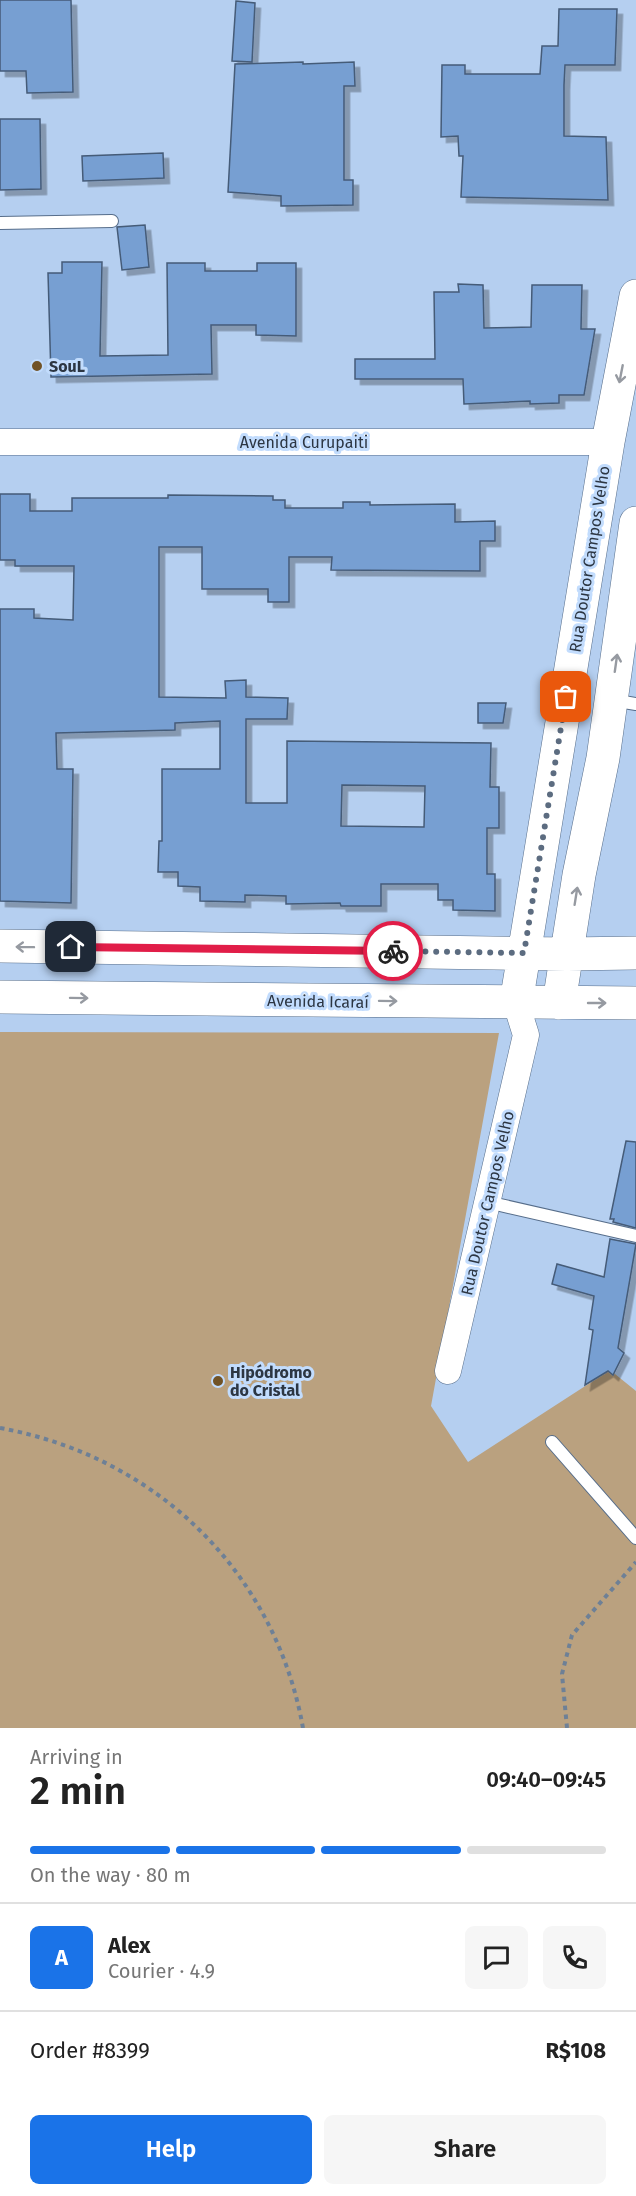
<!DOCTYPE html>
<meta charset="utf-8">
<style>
body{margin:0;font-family:"Fira Sans",sans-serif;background:#f6f6f6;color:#222;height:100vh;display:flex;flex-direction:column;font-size:22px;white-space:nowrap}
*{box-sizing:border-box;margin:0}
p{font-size:20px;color:#767676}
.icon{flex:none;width:33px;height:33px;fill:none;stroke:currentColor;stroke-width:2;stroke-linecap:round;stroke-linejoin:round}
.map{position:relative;height:1728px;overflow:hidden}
.sheet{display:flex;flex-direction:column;background:#fff;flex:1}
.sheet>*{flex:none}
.pin{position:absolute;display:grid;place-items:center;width:51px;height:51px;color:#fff;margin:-26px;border-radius:12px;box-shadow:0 3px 9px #0006}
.courier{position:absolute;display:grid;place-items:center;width:60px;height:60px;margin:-30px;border:4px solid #e11d48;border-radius:50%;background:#fff;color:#222;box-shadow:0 2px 8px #0007}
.overview em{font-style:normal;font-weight:600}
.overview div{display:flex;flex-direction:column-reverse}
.overview{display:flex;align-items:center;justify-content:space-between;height:102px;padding:0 30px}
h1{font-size:39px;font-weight:600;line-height:45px}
.bar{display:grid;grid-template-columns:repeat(4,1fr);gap:9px 6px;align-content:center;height:72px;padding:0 30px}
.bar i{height:8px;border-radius:4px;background:#e0e0e0}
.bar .on{background:#1a73e8}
.bar p{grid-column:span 4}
.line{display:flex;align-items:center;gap:15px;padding:0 30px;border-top:2px solid #e0e0e0}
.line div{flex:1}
.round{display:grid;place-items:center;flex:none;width:63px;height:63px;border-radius:9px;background:#f6f6f6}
.primary-button{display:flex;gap:12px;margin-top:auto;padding:12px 30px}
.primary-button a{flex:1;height:69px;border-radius:9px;background:#1a73e8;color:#fff;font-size:24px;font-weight:600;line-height:69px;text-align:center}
.primary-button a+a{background:#f6f6f6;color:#222}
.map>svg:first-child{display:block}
.green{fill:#baa17f}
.building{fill:#779fd2;stroke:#455b78;stroke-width:1.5;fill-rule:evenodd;filter:url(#shadow)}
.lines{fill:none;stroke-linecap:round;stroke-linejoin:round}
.lane-casing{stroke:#566d8a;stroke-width:14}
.street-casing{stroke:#566d8a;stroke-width:27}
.secondary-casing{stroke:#566d8a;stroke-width:34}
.path{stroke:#6e8096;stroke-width:4;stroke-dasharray:4.5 4.5;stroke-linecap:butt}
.lane{stroke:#fff;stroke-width:12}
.street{stroke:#fff;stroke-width:26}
.secondary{stroke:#fff;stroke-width:33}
.oneway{stroke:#969aa1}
.done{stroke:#5c6c80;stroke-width:6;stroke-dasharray:0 10.8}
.route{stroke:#e11d48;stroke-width:8}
.poi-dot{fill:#715327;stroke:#c2dcfd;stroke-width:2}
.labels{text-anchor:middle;stroke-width:6;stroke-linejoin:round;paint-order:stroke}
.poi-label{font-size:16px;font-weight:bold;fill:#2c3643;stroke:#c2dcfd;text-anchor:start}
.street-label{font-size:16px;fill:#2c3643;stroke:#c2dcfd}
</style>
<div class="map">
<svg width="636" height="1728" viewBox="0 0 636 1728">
<defs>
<filter id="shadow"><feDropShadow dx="5.5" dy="5.5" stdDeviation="0" flood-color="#0004"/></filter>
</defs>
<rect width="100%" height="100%" fill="#b5cff0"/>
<!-- green -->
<path class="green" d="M0 1032 499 1033 431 1406 468 1462 610 1370 636 1391V1728H0Z"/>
<!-- building -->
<path class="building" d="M0 0H71L73 92 27 93 26 71H0Z
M236 1 255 3 252 62 232 61Z
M559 9H617L615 65H565L564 85V136L606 137 608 200 461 197 463 156H459L458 136 441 137 442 65H465V74H540L542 46H558Z
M303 62V64L354 62 355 86H344V180H353V205L281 206V196L228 192 235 64Z
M0 119H40L41 189 0 190Z
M163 153 164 178 83 181 82 156Z
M145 225 149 267 122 270 117 227Z
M62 262H102L100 356 168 355 167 263H205V271H257V263H296V336L256 335V325H211L212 374 51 377 48 273H62Z
M458 284 483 285 484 328 531 327 532 285H582L581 329H595L584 395H559V403L530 404V401L464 404 463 379H355V359H435L434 292H459Z
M0 494H30V511H72V498H168V495L273 496V500H285V508H343V502H370V505L455 504V522L495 521V541H480V571L331 570 332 557H289V602H268V589H202V547H159V697L226 698 225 681 246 680V697L288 698 287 719H246V803H287V741L491 743 490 787H499V828H487V874H495V911L453 910V900H438V884H381V906H341L340 903 286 904V896L245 895V902L200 901V887L178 886V872H158L159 841H162V769H220V721L175 723V730L56 733 57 769H73L71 903 0 901V609H34V618L73 620 74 566H15V560H0ZM342 785 425 786 424 827 341 826Z
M478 703H506L503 723H478Z
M626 1141 636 1142V1228L613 1222 614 1219H610Z
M610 1239 636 1244 618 1348 624 1353 613 1375 608 1371 585 1385 593 1330 589 1329 594 1296 552 1284 557 1264 604 1277Z"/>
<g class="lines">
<!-- lane casing -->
<g class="lane-casing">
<path id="lane" d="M0 223 112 221
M612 700 636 704
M487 1202 636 1236
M552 1442 636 1538"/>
</g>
<!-- street casing -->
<g class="street-casing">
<path id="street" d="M0 442H608
M448 1371 526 1035 516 1003"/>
</g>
<!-- secondary casing -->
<g class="secondary-casing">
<path id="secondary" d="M0 946 567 954 636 953
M0 997 636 1003
M516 1003 608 442 636 296
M559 1003 579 875 603 758 636 523"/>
</g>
<!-- path -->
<path class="path" d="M0 1428C155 1456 275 1571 303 1728
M567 1728 562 1674 572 1635 636 1562"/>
<!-- lane -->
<use href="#lane" class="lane"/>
<!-- street -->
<use href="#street" class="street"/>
<!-- secondary -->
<use href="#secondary" class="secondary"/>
</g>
<!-- one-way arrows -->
<defs><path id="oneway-shaft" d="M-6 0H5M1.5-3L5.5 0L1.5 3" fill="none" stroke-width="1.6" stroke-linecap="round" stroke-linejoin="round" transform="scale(1.5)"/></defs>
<g class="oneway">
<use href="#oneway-shaft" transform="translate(621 374) rotate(101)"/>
<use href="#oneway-shaft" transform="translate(616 663) rotate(-82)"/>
<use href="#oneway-shaft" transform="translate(576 896) rotate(-81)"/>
<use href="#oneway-shaft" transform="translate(25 947) rotate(-179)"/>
<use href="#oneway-shaft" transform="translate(79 998) rotate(1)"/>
<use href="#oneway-shaft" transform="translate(388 1001) rotate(1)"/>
<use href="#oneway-shaft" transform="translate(597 1003)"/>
</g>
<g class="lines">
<!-- done -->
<path class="done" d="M393 951 524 953 566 697"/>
<!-- route -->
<path class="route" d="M71 947 393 951"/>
</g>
<!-- markers -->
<g class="poi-dot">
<circle cx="37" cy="366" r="6"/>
<circle cx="218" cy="1381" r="6"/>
</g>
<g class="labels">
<!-- poi labels -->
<g class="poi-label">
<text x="49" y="372">SouL</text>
<text x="230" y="1378">Hipódromo<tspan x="230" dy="18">do Cristal</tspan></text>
</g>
<!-- street labels -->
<g class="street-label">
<text x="304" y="448">Avenida Curupaiti</text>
<text transform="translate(589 559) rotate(-81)" y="6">Rua Doutor Campos Velho</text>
<text transform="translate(318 1001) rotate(1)" y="6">Avenida Icaraí</text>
<text transform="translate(487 1203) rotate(-77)" y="6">Rua Doutor Campos Velho</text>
</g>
</g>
</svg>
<div class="pin" style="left:566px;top:697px;background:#ea580c"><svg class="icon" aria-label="bag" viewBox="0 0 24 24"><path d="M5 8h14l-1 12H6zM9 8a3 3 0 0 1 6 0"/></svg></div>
<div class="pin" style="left:71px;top:947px;background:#1f2937"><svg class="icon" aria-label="home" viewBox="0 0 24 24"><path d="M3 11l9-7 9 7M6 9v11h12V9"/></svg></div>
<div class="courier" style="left:393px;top:951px"><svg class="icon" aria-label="bike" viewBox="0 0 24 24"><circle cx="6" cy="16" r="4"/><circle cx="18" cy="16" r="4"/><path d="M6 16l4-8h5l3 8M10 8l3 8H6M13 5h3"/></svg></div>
</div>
<section class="sheet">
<div class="overview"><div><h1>2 min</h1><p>Arriving in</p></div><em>09:40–09:45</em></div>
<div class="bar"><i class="on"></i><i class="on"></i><i class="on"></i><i></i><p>On the way · 80 m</p></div>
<div class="line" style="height:108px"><b class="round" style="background:#1a73e8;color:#fff">A</b><div><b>Alex</b><p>Courier · 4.9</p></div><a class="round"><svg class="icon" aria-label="chat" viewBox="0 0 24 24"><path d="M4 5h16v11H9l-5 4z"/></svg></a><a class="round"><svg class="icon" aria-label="phone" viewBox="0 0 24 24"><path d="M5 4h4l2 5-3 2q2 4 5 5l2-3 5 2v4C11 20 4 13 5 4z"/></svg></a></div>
<div class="line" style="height:78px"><div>Order #8399</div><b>R$108</b></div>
<div class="primary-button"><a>Help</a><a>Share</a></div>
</section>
